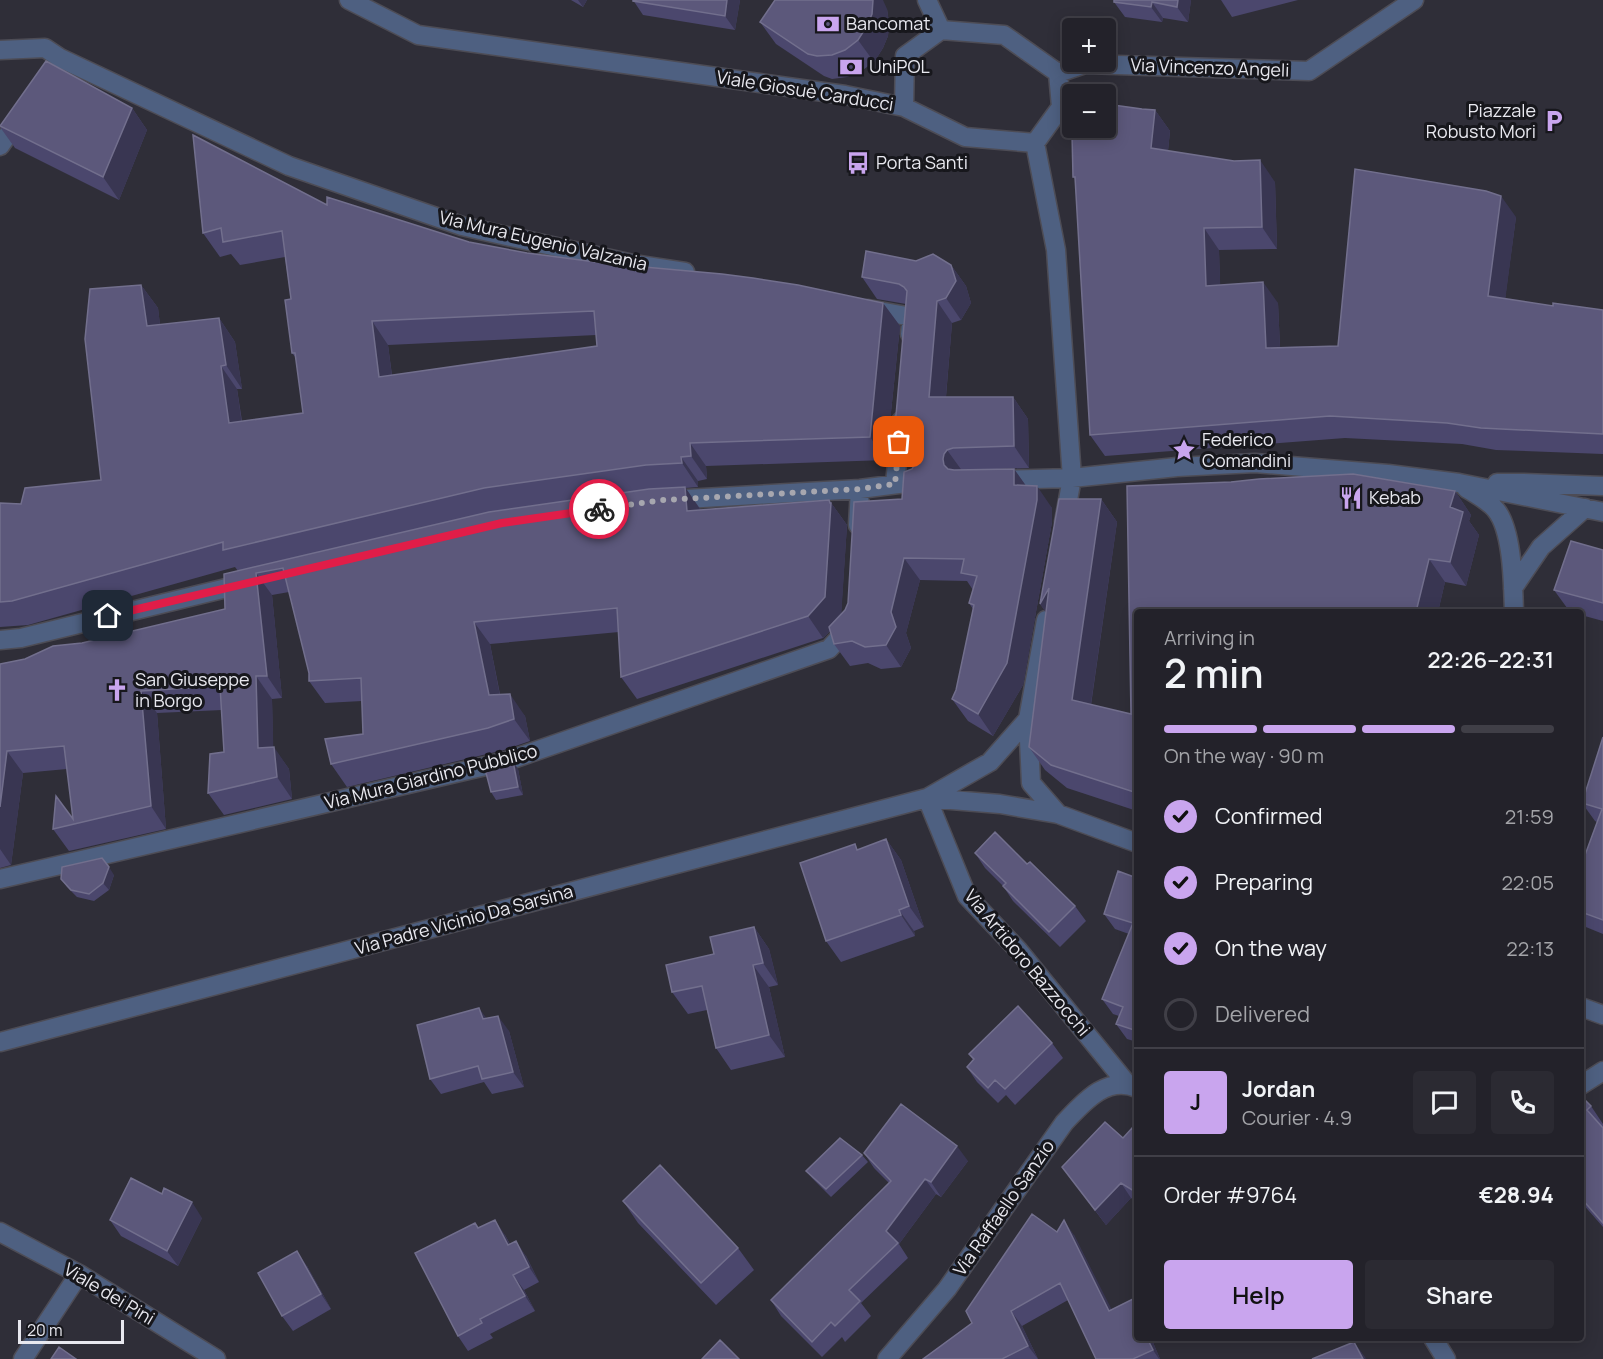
<!DOCTYPE html>
<meta charset="utf-8">
<style>
body{margin:0;font-family:Manrope,sans-serif;background:#2b2a32;color:#f1f3f6;height:100vh;display:flex;flex-direction:column;font-size:22px;white-space:nowrap}
*{box-sizing:border-box;margin:0}
p{font-size:20px;color:#a3a4a8}
.icon{flex:none;width:33px;height:33px;fill:none;stroke:currentColor;stroke-width:2;stroke-linecap:round;stroke-linejoin:round}
.map{position:relative;flex:1;overflow:hidden}
.drawer{position:absolute;left:1134px;top:609px;width:450px;height:732px;display:flex;flex-direction:column;background:#23222a;border-radius:6px;box-shadow:0 3px 15px #0003,0 0 0 2px #403f47}
.drawer>*{flex:none}
.tools{position:absolute;left:1062px;top:18px;display:grid;gap:12px}
.tools a{display:grid;place-items:center;width:54px;height:54px;border-radius:6px;background:#23222a;box-shadow:0 3px 15px #0003,0 0 0 2px #403f47;font-size:30px}
.scale{position:absolute;left:18px;bottom:15px;width:106px;box-sizing:border-box;padding-left:6px;border:3px solid #e8e8ef;border-top:0;font-size:16px;line-height:21px;white-space:nowrap;color:#e8e8ef;-webkit-text-stroke:4px #17171c;paint-order:stroke}
.pin{position:absolute;display:grid;place-items:center;width:51px;height:51px;color:#fff;margin:-26px;border-radius:12px;box-shadow:0 3px 9px #0006}
.courier{position:absolute;display:grid;place-items:center;width:60px;height:60px;margin:-30px;border:4px solid #e11d48;border-radius:50%;background:#fff;color:#222;box-shadow:0 2px 8px #0007}
.head em{font-style:normal;font-weight:600}
.head div{display:flex;flex-direction:column-reverse}
.head{display:flex;align-items:center;justify-content:space-between;height:102px;padding:0 30px}
h1{font-size:39px;font-weight:600;line-height:45px}
.bar{display:grid;grid-template-columns:repeat(4,1fr);gap:9px 6px;align-content:center;height:72px;padding:0 30px}
.bar i{height:8px;border-radius:4px;background:#403f47}
.bar .active{background:#c9a5ee}
.bar p{grid-column:span 4}
.line{display:flex;align-items:center;gap:15px;padding:0 30px;border-top:2px solid #403f47}
.line div{flex:1}
.round{display:grid;place-items:center;flex:none;width:63px;height:63px;border-radius:6px;background:#2b2a32}
ol{padding:0 30px;list-style:none}
li{display:flex;align-items:center;gap:18px;height:66px}
li p{margin-inline-start:auto}
li .icon{padding:6px;border-radius:50%;background:#c9a5ee;color:#111;stroke-width:4}
li:last-child{color:#a3a4a8}
li i{width:33px;height:33px;border:3px solid #403f47;border-radius:50%}
.action{display:flex;gap:12px;margin-top:auto;padding:12px 30px}
.action a{flex:1;height:69px;border-radius:6px;background:#c9a5ee;color:#111;font-size:24px;font-weight:600;line-height:69px;text-align:center}
.action a+a{background:#2b2a32;color:#f1f3f6}
.map>svg:first-child{display:block}
.lines{fill:none;stroke-linecap:round;stroke-linejoin:round}
.minor-casing{stroke:#4d4c55;stroke-width:21}
.minor{stroke:#4e6081;stroke-width:18}
.wall{fill:#4b476d;fill-rule:evenodd}
.shaded-wall{fill:#393652}
.building{fill:#5c587b;stroke:#726f8d;stroke-width:1.5;fill-rule:evenodd}
.done{stroke:#a7a7af;stroke-width:6;stroke-dasharray:0 10.8}
.route{stroke:#e11d48;stroke-width:8}
.labels{text-anchor:middle;stroke-width:6;stroke-linejoin:round;paint-order:stroke}
.poi-label{font-size:18px;fill:#e8e8ef;stroke:#17171c;text-anchor:start}
.street-label{font-size:18px;fill:#e8e8ef;stroke:#17171c}
</style>
<div class="map">
<svg width="1603" height="1359" viewBox="0 0 1603 1359">
<rect width="100%" height="100%" fill="#2f2e38"/>
<g class="lines">
<!-- minor casing -->
<g class="minor-casing">
<path id="minor" d="M349 0 418 35 845 95 904 107 965 137 1035 143
M927 0 941 30
M941 30 1004 35 1058 73
M0 50 45 48 60 58 289 166 462 226 633 264 685 272
M1058 73 1085 64 1309 71 1414 0
M904 107 905 56 941 30
M1035 143 1056 250 1072 478 1064 522
M1035 143 1061 107 1058 73
M0 146 20 117
M868 309 912 317 910 334
M997 480 1072 478 1177 467 1255 463 1388 474 1459 483 1603 512
M1497 483H1524L1603 486
M895 484 901 421
M1466 488C1475 494 1489 501 1496 510 1513 531 1513 585 1514 612
M668 500 860 489 906 483
M858 525 860 489
M1513 588 1541 547 1585 508
M0 640 21 638 247 583
M1028 719 1031 783 1058 814
M927 798 967 896 1018 950 1128 1085
M927 798 1000 804 1058 814 1137 843
M0 879 507 761 829 649 849 627
M1581 1007 1603 1015
M0 1042 927 798 990 762 1028 719 1046 620
M1581 1085 1603 1071
M0 1232 79 1274 216 1359
M1433 1338 1446 1359
M23 1359 79 1274
M887 1359 947 1289 1064 1123C1083 1103 1106 1075 1137 1088"/>
</g>
<!-- minor -->
<use href="#minor" class="minor"/>
</g>
<!-- wall -->
<path class="wall" d="M571 0H587L583 7Z
M633 0H740L735 30 643 15Z
M1114 0H1191L1188 22 1163 18 1162 22 1125 17 1114 2Z
M1221 0H1298L1232 17Z
M887 9 889 23 888 36 883 48 874 62 860 72 847 77 832 79 824 76 776 44 760 22Z
M132 108 147 130 119 200 15 148 0 127Z
M1142 109 1155 110 1170 131 1168 151 1275 182 1277 249 1219 250 1220 285 1278 303 1280 347 1338 346 1516 217 1505 299 1553 306 1603 310V454L1496 450 1462 444 1345 438 1105 456 1090 435 1075 179 1073 177Z
M193 135 327 205 469 242 527 253 883 303 900 326 886 460 706 466 707 479 698 481V487L685 488 701 510 829 500 847 525 841 614 845 610 902 499 912 469 915 463 913 460H909L894 438 906 304 877 299 862 277 916 261 951 265 966 286 971 303 961 320 952 323 946 397H1013L1028 419 1029 468 968 470 1014 469 1026 486 1052 508V522L1023 685 993 736 968 721 952 699 956 690 973 609 969 603 973 590 967 581 920 580 906 633 911 648 901 667 881 669 868 663 850 666 834 644 830 631 823 638 637 699 621 677 619 632 490 644 500 694 525 716 530 741 504 750 347 787 331 764 363 734 362 701 325 703 309 681V673L289 592 272 595 282 698 272 699 273 747 289 769 292 799 224 815 208 793 224 752 222 710 157 713 166 829 69 851 53 829 73 819 67 769 23 773 11 865 0 868V664L25 659 82 643 225 609 238 571 235 567 28 625 0 627V503L21 504 101 480 141 285 158 308 160 325 219 318 235 342 242 389H237L242 421 303 413 296 358 292 353 291 299 285 257 240 265 231 254 220 257 203 233ZM596 335 597 346 392 375 388 345Z
M1353 474 1455 491 1471 515 1469 521 1479 535 1466 586 1445 582 1438 612H1137V811L1067 788 1045 770 1029 747 1046 612 1040 604 1059 499H1101L1117 522 1091 705 1131 714 1127 486 1231 482 1259 479Z
M1603 550V621L1581 615V612H1570L1554 590Z
M1603 737V934L1581 925V866L1597 822 1595 821 1582 803Z
M518 769 523 795 496 800 491 792Z
M886 839 901 860 924 927 914 931 915 936 841 962 826 941Z
M975 853 1027 864 1075 906 1086 921 1060 947 1013 901 1003 886 985 868Z
M114 875 109 890 94 901 77 897 67 887 61 879Z
M1137 878V1042L1127 1039 1116 1024 1119 1016 1113 1014 1102 999 1129 934 1115 929 1104 914Z
M754 927 769 949 778 985 769 987 785 1057 731 1070 716 1048 707 1010 688 1014 672 992 714 954Z
M487 1019 509 1031 524 1087 492 1094 484 1082 441 1094 430 1079Z
M1052 1043 1063 1058 1015 1105 1006 1095 998 1103 977 1082 967 1067 973 1060 969 1054Z
M1581 1096 1591 1106 1603 1124V1227L1581 1202Z
M1137 1133V1202L1131 1198 1106 1225 1062 1167 1123 1138Z
M864 1153 968 1161 941 1197 936 1194 899 1244 908 1258 861 1303 871 1316 845 1342 842 1337 822 1357 781 1316 771 1300 889 1183 874 1168Z
M862 1155 868 1162 831 1197 812 1178 806 1171Z
M623 1201 738 1248 754 1270 716 1305 638 1223Z
M202 1218 178 1266 121 1236 110 1220Z
M475 1223 479 1228 505 1235 510 1244 526 1256 539 1282 524 1290 535 1311 490 1334 493 1338 468 1351 458 1336Z
M1057 1232 1074 1235 1111 1310 1137 1338H1155L1152 1340 1160 1359H1096L1068 1300 1022 1326 1038 1359H923L972 1323Z
M307 1266 331 1309 293 1331 282 1316Z"/>
<!-- shaded-wall -->
<path class="shaded-wall" d="M578 0H587L583 7Z
M727 0H740L735 30 725 16Z
M873 0H883L887 9 889 23 888 36 883 48 874 62 858 40Z
M1178 0H1191L1188 22 1177 7Z
M1152 2 1163 18 1162 22 1151 7Z
M132 108 147 130 119 200 103 177Z
M1155 110 1170 131 1166 170 1151 148Z
M1260 160 1275 182 1277 249 1262 227Z
M1501 196 1516 217 1503 317 1488 296Z
M1204 228 1219 250 1221 307 1206 286Z
M951 265 966 286 971 303 961 320 946 298Z
M1263 282 1278 303 1281 369 1266 348Z
M141 285 158 308 163 350 147 326Z
M937 301 952 323 944 419 929 397Z
M883 303 900 326 886 460 870 437Z
M219 318 235 342 242 389 226 365Z
M372 321 388 345 395 401 379 377Z
M221 366 237 389 245 446 229 423Z
M1013 397 1028 419 1029 468 1014 446Z
M690 443 706 466 707 479 691 456Z
M947 450 963 472 958 481 944 465 943 459 944 454Z
M681 457 698 481V487L682 463Z
M1014 469 1029 490 1014 485Z
M1037 486 1052 508V522L1023 685 993 736 978 714Z
M685 487 700 509 703 534 687 511Z
M1455 491 1471 515 1469 521 1479 535 1466 586 1450 562V507Z
M1101 499 1117 522 1088 724 1072 700Z
M829 500 847 525 841 619 823 638 808 616 830 503Z
M904 558 920 580 906 633 911 648 901 667 886 645 891 612Z
M1429 559 1445 582 1438 612H1416Z
M256 573 272 595 282 698 267 676Z
M1049 588 1056 627 1040 604Z
M474 622 490 644 504 717 489 695Z
M256 676 272 699 274 771 258 748Z
M141 691 157 713 166 829 151 806Z
M510 694 525 716 530 741 514 719Z
M274 747 289 769 292 799 277 777Z
M7 751 23 773 11 865 0 849V807Z
M513 761 518 769 523 795 518 787Z
M886 839 901 860 924 927 909 906Z
M109 867 114 875 109 890 103 883Z
M899 910 914 931 915 936 901 915Z
M754 927 769 949 778 985 763 963Z
M753 965 769 987 785 1057 769 1035Z
M479 1008 490 1023 483 1019Z
M498 1016 509 1031 524 1087 513 1072Z
M957 1146 968 1161 941 1197 931 1182Z
M925 1179 936 1194 899 1244 886 1231Z
M1121 1183 1131 1198 1106 1225 1095 1210Z
M192 1202 202 1218 178 1266 167 1251Z
M495 1220 505 1235 518 1260 508 1245Z
M1064 1220 1074 1235 1120 1326 1109 1311Z
M516 1241 526 1256 539 1282 529 1267Z
M297 1251 307 1266 331 1309 321 1294Z
M513 1275 524 1290 535 1311 525 1296Z
M1011 1311 1022 1326 1038 1359 1028 1346Z
M1147 1338H1150L1152 1340 1160 1359H1159L1153 1350Z
M1354 1342 1365 1357 1366 1359H1363Z"/>
<!-- building -->
<path class="building" d="M633 0H727L725 16 633 1Z
M775 0H873L872 14 867 26 858 40 845 50 832 55 817 56 808 54 760 22Z
M1114 0H1178L1177 7 1152 2 1151 7 1114 2Z
M46 61 132 108 103 177 0 126Z
M1106 104 1142 109 1155 110 1151 148 1234 161 1260 160 1262 227 1204 228 1206 286 1263 282 1266 348 1338 346 1355 169 1486 191 1501 196 1488 296 1553 306V303L1603 310V434L1481 428 1447 423 1330 416 1090 435 1075 177H1073L1072 134 1073 128H1106Z
M193 135 327 205V197L469 242 527 253 611 264 722 274 753 278 798 285 883 303 870 437 690 443 691 456 681 457 682 463 646 465 484 488 223 550V542L12 601 0 602V503L21 504 25 488 101 480 85 339 90 289 141 285 147 326 219 318 226 365 221 366 229 423 303 413 295 353H292L285 300 291 299 282 231 223 242 221 228 203 233ZM594 311 597 346 379 377 372 321Z
M866 251 916 261 933 254 951 265 956 281 946 298 937 301 929 397H1013L1014 446 953 448 947 450 944 454 943 459 944 465 948 469 954 470 1014 469V485L1037 486V500L1007 663 978 714 952 699 956 690 974 605 969 603 977 576 961 573 964 559 904 558 891 612 896 627 886 645 865 647 852 641 834 644 829 627 845 610 848 603 854 502 902 499 904 472 912 469 915 464 916 459 913 453 906 449V437L894 438 907 291 904 287 899 284 862 277Z
M1353 474 1455 491 1450 507 1463 512 1450 562 1429 559 1416 612H1137V793L1051 765 1029 747 1049 588 1040 604 1059 499H1101L1072 700 1131 714 1127 486 1231 482 1259 479Z
M685 487 687 511 829 500 830 503H831L825 597 808 616 621 677 617 608 474 622 489 695 510 694 514 719 488 728 331 764 325 739 363 734 361 678 309 681V673L283 568 256 573 267 676H256L258 748 274 747 277 777 208 793 210 754 224 752 220 686 141 691 151 806 53 829 56 796 73 819 64 746 7 751 0 807V664L25 659 53 646 82 643 225 609 224 574 489 512 649 489Z
M1571 541 1603 550V603L1554 590Z
M1603 737V920L1581 912V866L1602 809 1582 803Z
M513 761 518 787 491 792 485 769Z
M995 832 1027 864 1030 862 1075 906 1049 932 1003 886 1006 883 975 853Z
M886 839 909 906 899 910 901 915 826 941 800 863 855 844 857 850Z
M102 858 109 867 103 883 89 894 71 890 61 879 62 867Z
M1118 871 1137 878V1031L1116 1024 1123 1007 1102 999 1133 923 1104 914Z
M754 927 763 963 753 965 769 1035 716 1048 702 986 672 992 666 965 714 954 710 937Z
M1018 1006 1052 1043 1005 1089 995 1080 988 1088 967 1067 974 1059 969 1054Z
M479 1008 483 1019 498 1016 513 1072 482 1079 478 1066 430 1079 417 1025Z
M1581 1096 1591 1106 1587 1110 1603 1128V1223L1581 1198Z
M901 1104 957 1146 931 1182 925 1179 886 1231 898 1243 849 1290 860 1301 835 1326 831 1322 812 1342 771 1300 891 1181 864 1153Z
M1105 1122 1123 1138 1132 1128 1137 1133V1193L1121 1183 1095 1210 1062 1167Z
M840 1138 862 1155 826 1189 806 1171Z
M660 1165 738 1248 701 1283 623 1201Z
M131 1178 162 1194 164 1188 192 1202 167 1251 110 1220Z
M1032 1214 1057 1232 1064 1220 1109 1311 1137 1297V1338H1147L1153 1350 1133 1359H1096L1060 1283 1011 1311 1028 1346 1002 1359H923L972 1323 966 1311Z
M495 1220 508 1245 516 1241 529 1267 513 1275 525 1296 480 1319 482 1323 458 1336 415 1253 475 1223 478 1228Z
M297 1251 321 1294 282 1316 258 1273Z
M720 1340 739 1359H702Z
M1354 1342 1363 1359H1312Z
M59 1347 76 1359H51Z"/>
<g class="lines">
<!-- done -->
<path class="done" d="M599 509 664 500 860 489 895 484 899 442"/>
<!-- route -->
<path class="route" d="M108 616 502 523 599 509"/>
</g>
<!-- icons -->
<defs>
<g id="bank-bare" transform="scale(1.8)"><path d="M-6-4H6V4H-6ZM0-2.3a2.3 2.3 0 1 0 0 4.6a2.3 2.3 0 1 0 0-4.6Z" fill="#c9a5ee" stroke="#17171c" stroke-width="2.5" paint-order="stroke"/></g>
<g id="parking-bare" transform="scale(1.8)"><path d="M-3.5-5.5H1a3.5 3.5 0 0 1 0 7H-1V5.5H-3.5ZM-1-3.4V-.6H.8a1.4 1.4 0 0 0 0-2.8Z" fill="#c9a5ee" stroke="#17171c" stroke-width="2.5" paint-order="stroke"/></g>
<g id="bus-bare" transform="scale(1.8)"><path d="M-5-6H5V4H4V6H2V4H-2V6H-4V4H-5ZM-3.5-4V0h7V-4ZM-3.5 1.2v1.5H-2V1.2ZM2 1.2v1.5H3.5V1.2Z" fill="#c9a5ee" stroke="#17171c" stroke-width="2.5" paint-order="stroke"/></g>
<g id="sight-bare" transform="scale(1.8)"><path d="M0-6L1.8-2.2L6-1.7L2.9 1.2L3.7 5.4L0 3.3L-3.7 5.4L-2.9 1.2L-6-1.7L-1.8-2.2Z" fill="#c9a5ee" stroke="#17171c" stroke-width="2.5" paint-order="stroke"/></g>
<g id="restaurant-bare" transform="scale(1.8)"><path d="M-5-6h1v4h1v-4h1v4h1v-4h1v5L-1.5 .5V6h-2V.5L-5-1ZM5-6V6H3V1.5H1.5Q1.5-4 5-6Z" fill="#c9a5ee" stroke="#17171c" stroke-width="2.5" paint-order="stroke"/></g>
<g id="church-bare" transform="scale(1.8)"><path d="M-1.2-6h2.4v3.5h3.3v2.4h-3.3V6h-2.4V-.1h-3.3v-2.4h3.3Z" fill="#c9a5ee" stroke="#17171c" stroke-width="2.5" paint-order="stroke"/></g>
</defs>
<g fill-rule="evenodd">
<use href="#bank-bare" x="828" y="24"/>
<use href="#bank-bare" x="851" y="67"/>
<use href="#parking-bare" x="1554" y="121"/>
<use href="#bus-bare" x="858" y="163"/>
<use href="#sight-bare" x="1184" y="450"/>
<use href="#restaurant-bare" x="1351" y="498"/>
<use href="#church-bare" x="117" y="690"/>
</g>
<g class="labels">
<!-- poi labels -->
<g class="poi-label">
<text x="846" y="30">Bancomat</text>
<text x="869" y="73">UniPOL</text>
<text x="1536" y="117" text-anchor="end">Piazzale<tspan x="1536" dy="21">Robusto Mori</tspan></text>
<text x="876" y="169">Porta Santi</text>
<text x="1202" y="446">Federico<tspan x="1202" dy="21">Comandini</tspan></text>
<text x="1369" y="504">Kebab</text>
<text x="135" y="686">San Giuseppe<tspan x="135" dy="21">in Borgo</tspan></text>
</g>
<!-- street labels -->
<g class="street-label">
<text transform="translate(1210 68) rotate(2)" y="6">Via Vincenzo Angeli</text>
<text transform="translate(805 91) rotate(9)" y="6">Viale Giosuè Carducci</text>
<text transform="translate(543 241) rotate(13)" y="6">Via Mura Eugenio Valzania</text>
<text transform="translate(431 777) rotate(-14)" y="6">Via Mura Giardino Pubblico</text>
<text transform="translate(464 920) rotate(-15)" y="6">Via Padre Vicinio Da Sarsina</text>
<text transform="translate(1027 963) rotate(50)" y="6">Via Artidoro Bazzocchi</text>
<text transform="translate(1004 1208) rotate(-55)" y="6">Via Raffaello Sanzio</text>
<text transform="translate(109 1294) rotate(31)" y="6">Viale dei Pini</text>
</g>
</g>
</svg>
<div class="tools">
<a>+</a>
<a>−</a>
</div>
<div class="scale">20 m</div>
<div class="pin" style="left:899px;top:442px;background:#ea580c"><svg class="icon" aria-label="bag" viewBox="0 0 24 24"><path d="M5 8h14l-1 12H6zM9 8a3 3 0 0 1 6 0"/></svg></div>
<div class="pin" style="left:108px;top:616px;background:#1f2937"><svg class="icon" aria-label="home" viewBox="0 0 24 24"><path d="M3 11l9-7 9 7M6 9v11h12V9"/></svg></div>
<div class="courier" style="left:599px;top:509px"><svg class="icon" aria-label="bike" viewBox="0 0 24 24"><circle cx="6" cy="16" r="4"/><circle cx="18" cy="16" r="4"/><path d="M6 16l4-8h5l3 8M10 8l3 8H6M13 5h3"/></svg></div>
<section class="drawer">
<div class="head"><div><h1>2 min</h1><p>Arriving in</p></div><em>22:26–22:31</em></div>
<div class="bar"><i class="active"></i><i class="active"></i><i class="active"></i><i></i><p>On the way · 90 m</p></div>
<ol>
<li><svg class="icon" aria-label="check" viewBox="0 0 24 24"><path d="M5 12l5 5 9-10"/></svg>Confirmed<p>21:59</p></li>
<li><svg class="icon" aria-label="check" viewBox="0 0 24 24"><path d="M5 12l5 5 9-10"/></svg>Preparing<p>22:05</p></li>
<li><svg class="icon" aria-label="check" viewBox="0 0 24 24"><path d="M5 12l5 5 9-10"/></svg>On the way<p>22:13</p></li>
<li><i></i>Delivered</li>
</ol>
<div class="line" style="height:108px"><b class="round" style="background:#c9a5ee;color:#111">J</b><div><b>Jordan</b><p>Courier · 4.9</p></div><a class="round"><svg class="icon" aria-label="chat" viewBox="0 0 24 24"><path d="M4 5h16v11H9l-5 4z"/></svg></a><a class="round"><svg class="icon" aria-label="phone" viewBox="0 0 24 24"><path d="M5 4h4l2 5-3 2q2 4 5 5l2-3 5 2v4C11 20 4 13 5 4z"/></svg></a></div>
<div class="line" style="height:78px"><div>Order #9764</div><b>€28.94</b></div>
<div class="action"><a>Help</a><a>Share</a></div>
</section>
</div>
